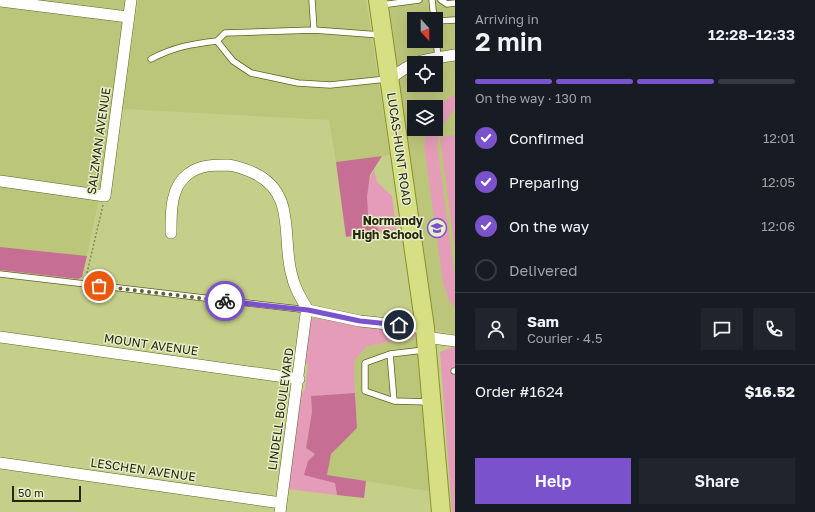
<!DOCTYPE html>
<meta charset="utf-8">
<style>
body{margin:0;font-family:"Golos Text",sans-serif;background:#20242c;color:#f1f3f6;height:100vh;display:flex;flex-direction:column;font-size:15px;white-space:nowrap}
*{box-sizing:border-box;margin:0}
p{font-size:13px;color:#9ea1a6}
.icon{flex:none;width:22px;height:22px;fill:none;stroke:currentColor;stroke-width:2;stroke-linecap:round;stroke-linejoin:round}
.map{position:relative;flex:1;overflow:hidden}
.panel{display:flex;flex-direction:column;background:#171b24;width:360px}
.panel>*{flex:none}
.needle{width:26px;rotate:159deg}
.fabs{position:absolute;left:407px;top:12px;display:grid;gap:8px}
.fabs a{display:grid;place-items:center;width:36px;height:36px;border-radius:0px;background:#171b24;box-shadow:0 4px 16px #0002;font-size:20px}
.scale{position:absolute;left:12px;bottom:10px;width:69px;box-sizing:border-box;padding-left:4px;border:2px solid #25280c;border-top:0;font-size:11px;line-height:14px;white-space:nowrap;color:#25280c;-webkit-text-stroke:3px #e7edca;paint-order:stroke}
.pin{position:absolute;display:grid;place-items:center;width:34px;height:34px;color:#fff;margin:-17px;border:2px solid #fff;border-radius:50%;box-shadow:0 1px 4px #0007}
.courier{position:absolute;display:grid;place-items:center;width:40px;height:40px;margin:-20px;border:3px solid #7a53cc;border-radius:50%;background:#fff;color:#222;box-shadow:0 1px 5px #0007}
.headline em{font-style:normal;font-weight:600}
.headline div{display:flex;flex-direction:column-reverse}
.headline{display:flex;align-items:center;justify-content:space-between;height:68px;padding:0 20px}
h1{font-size:26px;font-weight:600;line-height:30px}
.bar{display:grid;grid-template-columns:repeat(4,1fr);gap:6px 4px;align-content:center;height:48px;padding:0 20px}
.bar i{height:5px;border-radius:3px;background:#363941}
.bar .on{background:#7a53cc}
.bar p{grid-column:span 4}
.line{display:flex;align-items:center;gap:10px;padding:0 20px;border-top:1px solid #363941}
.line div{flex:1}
.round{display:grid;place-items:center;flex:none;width:42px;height:42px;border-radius:0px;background:#20242c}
ol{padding:0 20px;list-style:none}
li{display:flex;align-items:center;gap:12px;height:44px}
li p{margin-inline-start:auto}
li .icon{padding:4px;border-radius:50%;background:#7a53cc;color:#fff;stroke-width:4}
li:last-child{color:#9ea1a6}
li i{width:22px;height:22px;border:2px solid #363941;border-radius:50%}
.cta{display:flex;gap:8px;margin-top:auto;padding:8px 20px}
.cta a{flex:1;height:46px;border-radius:0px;background:#7a53cc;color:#fff;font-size:16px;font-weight:600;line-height:46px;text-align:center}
.cta a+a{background:#20242c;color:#f1f3f6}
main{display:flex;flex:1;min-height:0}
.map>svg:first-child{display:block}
.built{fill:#bcc67a;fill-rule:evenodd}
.green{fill:#e49cb8}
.forest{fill:#c66e93}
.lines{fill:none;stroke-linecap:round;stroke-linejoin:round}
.lane-casing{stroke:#5c631f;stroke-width:7}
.street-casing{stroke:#5c631f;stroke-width:12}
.primary-casing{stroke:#889126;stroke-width:20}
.path{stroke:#838a56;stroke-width:1.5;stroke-dasharray:2 2;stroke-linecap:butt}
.lane{stroke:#fff;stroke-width:5.5}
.street{stroke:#fff;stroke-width:11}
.primary{stroke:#d7df85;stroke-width:18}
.done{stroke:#5d6238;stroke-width:4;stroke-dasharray:0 7.2}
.route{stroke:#7a53cc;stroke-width:5}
.labels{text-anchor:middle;stroke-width:3;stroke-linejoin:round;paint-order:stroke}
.street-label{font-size:12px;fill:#25280c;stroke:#e7edca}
.poi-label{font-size:12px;font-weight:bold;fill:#25280c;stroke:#e7edca;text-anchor:end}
</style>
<main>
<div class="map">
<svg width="455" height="512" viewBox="0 0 455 512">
<rect width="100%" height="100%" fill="#c6cf8a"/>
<!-- built -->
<path class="built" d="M0 0H127L101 189 87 256 0 247Z
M138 0H366L390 155 336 162 329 120 122 109Z
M389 0H455V334L438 331 433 326 399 93ZM414 19H436V41H414ZM414 63H436V85H414ZM414 107H436V129H414Z
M416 337 429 491 327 475 330 454 357 428 354 361 367 346Z"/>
<!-- green -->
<path class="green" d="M455 94V109L440 129 437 144 455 278V309L448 298 443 282 424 145 427 129H436V110L444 101Z
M455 135V251L440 137Z
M374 170 377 182 392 196 396 230 380 232C376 227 369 221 368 214 365 201 367 181 374 170Z
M314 318 413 331 416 337 367 346 354 361 355 393 311 396 312 412 306 448 315 454 308 461 335 483 337 495 287 489 299 397 305 389 308 364 304 362 310 320Z
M453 347H455V512H452L440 352Z"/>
<!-- forest -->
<path class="forest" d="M382 156 370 175 367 197 368 214 380 232 346 237 336 162Z
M0 247 87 256 82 277 78 279 0 270Z
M355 393 357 428 331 454 327 475 366 481 364 498 337 495 335 483 304 475 308 461 315 454 306 448 312 412 311 396Z"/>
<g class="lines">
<!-- lane casing -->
<g class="lane-casing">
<path id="lane" d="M432 0 434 19
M441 0 447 4 455 3
M381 5 419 0
M436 21 455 20
M314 30 380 35
M436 38 438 58
M217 41 225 33 314 30 312 0
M151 59C174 47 191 44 217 41L233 61 251 73 298 83 330 85 387 79
M0 274 308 310
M424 350 390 354 394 401 429 402
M390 354 365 363V391L394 401
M454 371H455"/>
</g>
<!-- street casing -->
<g class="street-casing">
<path id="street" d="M0 1 128 17
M390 79C415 59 424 60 455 55
M0 181 105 196 131 0
M171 233C171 214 170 187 188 174 200 165 213 165 228 165 238 166 245 169 254 173 296 193 282 235 291 272 294 287 300 297 308 310
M308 310 360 321 425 328
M0 337 299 379
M425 337 455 341
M0 463 281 503
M280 512 306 314 308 310"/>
</g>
<!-- primary casing -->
<g class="primary-casing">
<path id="primary" d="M378 0 425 328 441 512"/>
</g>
<!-- path -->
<path class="path" d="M86 277 103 205"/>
<!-- lane -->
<use href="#lane" class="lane"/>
<!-- street -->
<use href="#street" class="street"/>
<!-- primary -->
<use href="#primary" class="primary"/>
</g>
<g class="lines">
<!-- done -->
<path class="done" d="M99 286 225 301"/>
<!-- route -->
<path class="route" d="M225 301 308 310 360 321 399 325"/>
</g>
<!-- icons -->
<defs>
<g id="school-ring" transform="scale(1)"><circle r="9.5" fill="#e7edca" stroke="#7a53cc" stroke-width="1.5"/><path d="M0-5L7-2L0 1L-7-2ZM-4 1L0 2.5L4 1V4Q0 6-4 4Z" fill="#7a53cc"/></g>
</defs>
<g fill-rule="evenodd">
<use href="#school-ring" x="437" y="228"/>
</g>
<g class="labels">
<!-- street labels -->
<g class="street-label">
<text transform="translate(99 141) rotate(-82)" y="4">SALZMAN AVENUE</text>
<text transform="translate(399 149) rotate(82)" y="4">LUCAS-HUNT ROAD</text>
<text transform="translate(151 345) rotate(8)" y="4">MOUNT AVENUE</text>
<text transform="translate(281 409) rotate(-82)" y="4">LINDELL BOULEVARD</text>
<text transform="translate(143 470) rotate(8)" y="4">LESCHEN AVENUE</text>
</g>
<!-- poi labels -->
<g class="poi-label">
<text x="423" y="225">Normandy<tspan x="423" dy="14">High School</tspan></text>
</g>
</g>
</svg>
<div class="fabs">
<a><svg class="needle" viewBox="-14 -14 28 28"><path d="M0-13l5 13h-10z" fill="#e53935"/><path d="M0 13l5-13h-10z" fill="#9ea1a6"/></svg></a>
<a><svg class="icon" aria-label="locate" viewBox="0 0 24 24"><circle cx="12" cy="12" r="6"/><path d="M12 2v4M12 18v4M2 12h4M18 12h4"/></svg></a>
<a><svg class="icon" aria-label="layers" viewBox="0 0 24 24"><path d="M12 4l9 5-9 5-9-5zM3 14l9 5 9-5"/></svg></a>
</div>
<div class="scale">50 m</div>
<div class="pin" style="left:99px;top:286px;background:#ea580c"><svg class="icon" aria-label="bag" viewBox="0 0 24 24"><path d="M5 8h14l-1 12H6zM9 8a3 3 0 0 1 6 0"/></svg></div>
<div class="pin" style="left:399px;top:325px;background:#1f2937"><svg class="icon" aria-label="home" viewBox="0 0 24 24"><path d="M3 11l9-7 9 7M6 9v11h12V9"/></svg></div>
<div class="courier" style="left:225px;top:301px"><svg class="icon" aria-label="bike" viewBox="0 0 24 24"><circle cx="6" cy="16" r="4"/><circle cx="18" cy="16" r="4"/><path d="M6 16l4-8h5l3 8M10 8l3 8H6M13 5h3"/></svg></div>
</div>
<section class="panel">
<div class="headline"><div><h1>2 min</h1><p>Arriving in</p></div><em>12:28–12:33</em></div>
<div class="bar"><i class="on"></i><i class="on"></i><i class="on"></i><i></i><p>On the way · 130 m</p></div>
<ol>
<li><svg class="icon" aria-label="check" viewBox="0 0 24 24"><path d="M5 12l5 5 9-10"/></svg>Confirmed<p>12:01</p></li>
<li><svg class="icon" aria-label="check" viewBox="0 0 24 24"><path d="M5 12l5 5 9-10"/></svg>Preparing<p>12:05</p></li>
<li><svg class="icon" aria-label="check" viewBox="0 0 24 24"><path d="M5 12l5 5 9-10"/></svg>On the way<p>12:06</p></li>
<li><i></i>Delivered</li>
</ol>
<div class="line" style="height:72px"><a class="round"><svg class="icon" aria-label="person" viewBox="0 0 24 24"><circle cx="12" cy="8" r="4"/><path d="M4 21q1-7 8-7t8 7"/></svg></a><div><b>Sam</b><p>Courier · 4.5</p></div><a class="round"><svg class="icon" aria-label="chat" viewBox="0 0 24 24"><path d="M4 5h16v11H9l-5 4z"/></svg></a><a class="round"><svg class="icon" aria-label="phone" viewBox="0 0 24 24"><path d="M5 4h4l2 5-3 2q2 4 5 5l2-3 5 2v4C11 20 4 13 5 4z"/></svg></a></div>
<div class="line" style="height:52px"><div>Order #1624</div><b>$16.52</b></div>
<div class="cta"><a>Help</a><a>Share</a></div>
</section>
</main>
